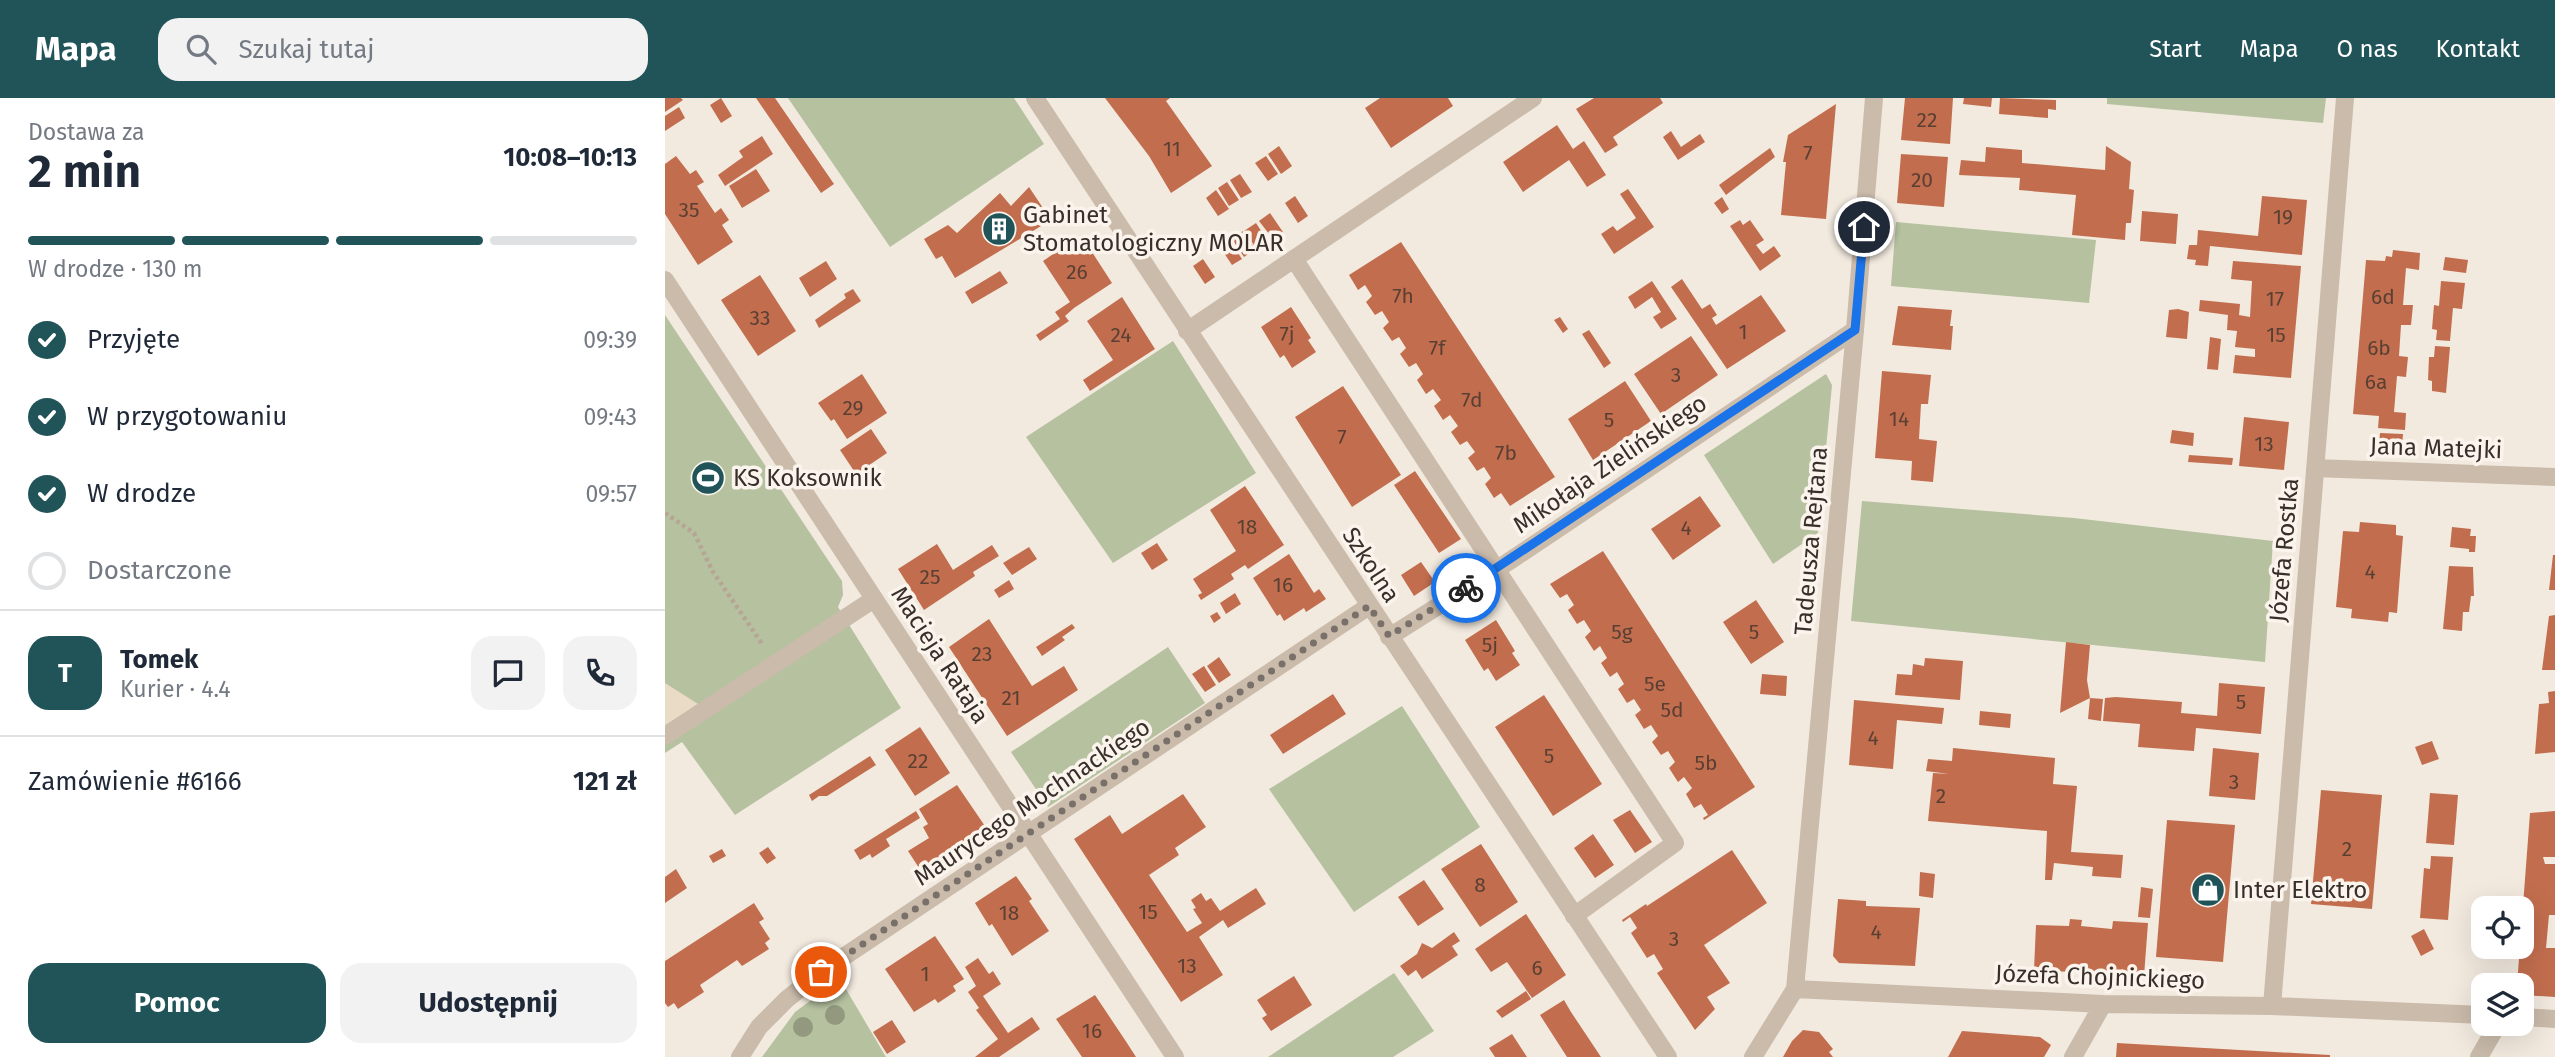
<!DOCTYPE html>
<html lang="pl">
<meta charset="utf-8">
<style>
body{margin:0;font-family:"Fira Sans",sans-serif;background:#f2f2f3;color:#1f2937;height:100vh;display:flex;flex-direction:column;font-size:26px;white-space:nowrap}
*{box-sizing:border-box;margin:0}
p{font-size:23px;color:#747a83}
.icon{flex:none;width:38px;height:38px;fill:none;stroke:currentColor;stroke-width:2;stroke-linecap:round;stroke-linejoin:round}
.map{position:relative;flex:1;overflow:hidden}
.drawer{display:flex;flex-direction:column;background:#fff;width:665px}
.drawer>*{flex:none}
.fabs{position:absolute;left:1806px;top:798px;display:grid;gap:14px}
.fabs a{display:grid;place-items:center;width:63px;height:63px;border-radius:14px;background:#fff;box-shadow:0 7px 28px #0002;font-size:35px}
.pin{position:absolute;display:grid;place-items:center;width:60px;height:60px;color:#fff;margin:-30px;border:4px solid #fff;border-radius:50%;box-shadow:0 2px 7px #0007}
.courier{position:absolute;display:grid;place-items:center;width:70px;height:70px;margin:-35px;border:5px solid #1a73e8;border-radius:50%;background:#fff;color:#222;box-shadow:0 2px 9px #0007}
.summary em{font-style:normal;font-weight:700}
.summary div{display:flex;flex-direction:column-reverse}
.summary{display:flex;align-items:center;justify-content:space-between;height:119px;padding:0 28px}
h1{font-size:46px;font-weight:700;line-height:52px}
.bar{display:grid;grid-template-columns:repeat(4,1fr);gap:10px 7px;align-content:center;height:84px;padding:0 28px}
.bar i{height:9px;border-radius:5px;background:#e0e1e3}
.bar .selected{background:#215459}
.bar p{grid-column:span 4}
.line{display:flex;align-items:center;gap:18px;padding:0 28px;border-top:2px solid #e0e1e3}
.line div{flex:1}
.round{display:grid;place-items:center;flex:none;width:74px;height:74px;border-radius:21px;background:#f2f2f3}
ol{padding:0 28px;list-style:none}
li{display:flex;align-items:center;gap:21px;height:77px}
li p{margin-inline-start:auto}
li .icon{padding:7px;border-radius:50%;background:#215459;color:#fff;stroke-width:4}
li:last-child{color:#747a83}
li i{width:38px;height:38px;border:4px solid #e0e1e3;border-radius:50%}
.primary-button{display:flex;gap:14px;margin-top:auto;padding:14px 28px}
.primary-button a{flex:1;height:80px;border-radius:21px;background:#215459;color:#fff;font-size:28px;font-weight:700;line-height:80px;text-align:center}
.primary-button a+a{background:#f2f2f3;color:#1f2937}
header{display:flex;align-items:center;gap:42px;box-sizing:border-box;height:98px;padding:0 35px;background:#215459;color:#fff}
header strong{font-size:33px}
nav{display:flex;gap:38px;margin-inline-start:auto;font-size:24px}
.search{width:490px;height:63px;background:#f2f2f3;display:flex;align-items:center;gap:18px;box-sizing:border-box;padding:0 24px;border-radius:21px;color:#747a83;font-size:26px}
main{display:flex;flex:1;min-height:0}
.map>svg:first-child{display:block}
.green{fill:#b5c19f}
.plaza{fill:#eadbc7}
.building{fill:#c26e4e}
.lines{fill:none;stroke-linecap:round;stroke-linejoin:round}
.path{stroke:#b6a595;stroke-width:4.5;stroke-dasharray:3.5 3.5;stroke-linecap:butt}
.service{stroke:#cabbab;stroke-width:18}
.minor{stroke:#cabbab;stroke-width:18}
.tree{fill:#93997e}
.done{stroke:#797069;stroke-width:7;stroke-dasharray:0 12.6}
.route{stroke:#1a73e8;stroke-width:9}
.labels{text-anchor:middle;stroke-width:7;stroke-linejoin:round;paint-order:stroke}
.number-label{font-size:21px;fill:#5a3f33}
.poi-label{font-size:24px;fill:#382f2a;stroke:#faf4ec;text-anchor:start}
.street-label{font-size:24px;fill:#382f2a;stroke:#faf4ec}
</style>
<header>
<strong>Mapa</strong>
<div class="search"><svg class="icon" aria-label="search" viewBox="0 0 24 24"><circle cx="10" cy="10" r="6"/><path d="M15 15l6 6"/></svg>Szukaj tutaj</div>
<nav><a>Start</a><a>Mapa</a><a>O nas</a><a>Kontakt</a></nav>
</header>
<main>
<section class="drawer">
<div class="summary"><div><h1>2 min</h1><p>Dostawa za</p></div><em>10:08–10:13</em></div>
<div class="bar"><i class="selected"></i><i class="selected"></i><i class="selected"></i><i></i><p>W drodze · 130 m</p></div>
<ol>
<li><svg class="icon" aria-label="check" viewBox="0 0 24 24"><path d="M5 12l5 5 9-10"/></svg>Przyjęte<p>09:39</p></li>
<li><svg class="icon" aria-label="check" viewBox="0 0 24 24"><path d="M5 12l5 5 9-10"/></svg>W przygotowaniu<p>09:43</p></li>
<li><svg class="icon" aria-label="check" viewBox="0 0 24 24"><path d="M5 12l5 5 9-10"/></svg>W drodze<p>09:57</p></li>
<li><i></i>Dostarczone</li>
</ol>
<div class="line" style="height:126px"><b class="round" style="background:#215459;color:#fff">T</b><div><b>Tomek</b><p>Kurier · 4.4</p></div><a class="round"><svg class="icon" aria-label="chat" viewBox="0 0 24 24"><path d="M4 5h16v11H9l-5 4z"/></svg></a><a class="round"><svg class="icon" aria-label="phone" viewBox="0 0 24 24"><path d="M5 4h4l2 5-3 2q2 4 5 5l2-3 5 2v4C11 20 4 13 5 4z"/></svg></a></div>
<div class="line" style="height:91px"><div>Zamówienie #6166</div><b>121 zł</b></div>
<div class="primary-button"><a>Pomoc</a><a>Udostępnij</a></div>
</section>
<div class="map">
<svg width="1890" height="959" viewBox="0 0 1890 959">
<rect width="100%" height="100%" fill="#f2eadf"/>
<!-- green -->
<path class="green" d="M123 0H349L379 46 225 149Z
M1442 0H1661L1658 25 1442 6Z
M1231 124 1431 142 1424 205 1226 188Z
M0 217 177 483 178 497 173 509 236 610 70 717 17 644 0 655Z
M508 243 591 375 448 465 361 339Z
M1161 276 1167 287 1153 435 1108 466 1039 357Z
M1197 403 1409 420 1608 443 1600 564 1186 523Z
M503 549 540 605 383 709 346 654Z
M737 608 815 729 689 814 604 691Z
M729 875 769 933 728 959H603Z
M175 881 221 959H97L130 914Z"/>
<!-- plaza -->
<path class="plaza" d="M0 585 41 611 0 638Z"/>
<!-- building -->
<path class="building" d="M0 0H16L18 2 0 14Z
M56 0 67 18 56 25 45 7Z
M91 0H110L169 86 156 95Z
M440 0H505L501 3 547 68 506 95 484 58Z
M715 0H783L788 8 726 50 700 10Z
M929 0H995L998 5 948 39 953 47 940 55 911 11Z
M1240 0H1288L1285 46 1236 42Z
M1299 0H1327L1326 9 1298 6Z
M1335 0 1391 2V12L1383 11V20L1334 16Z
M1171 6 1161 121 1116 117 1121 64H1118L1123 37Z
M14 9 20 20 0 33V18Z
M892 27 908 51 919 43 941 77 922 89 904 62 858 94 838 64Z
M1006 33 1016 49 1035 36 1040 44 1013 62 998 39Z
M97 38 108 56 60 88 53 77 78 59 74 53Z
M614 48 627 68 616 76 603 56Z
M1441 48 1466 64 1464 91 1469 92 1466 125H1461L1460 142 1407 137 1411 97 1354 92 1355 80 1294 77 1296 62 1320 64 1321 49 1357 52V65L1440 72Z
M1105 50 1110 59 1061 97 1054 87Z
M1236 56 1283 59 1279 109 1232 105Z
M11 58 25 76 31 72 39 84 32 88 50 115 56 110 64 122 57 127 68 144 33 167 0 116V66Z
M601 58 613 76 603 83 590 65Z
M91 71 105 93 77 110 64 88Z
M575 76 587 94 576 100 565 82Z
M562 84 574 102 564 108 553 90Z
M364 89 386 122 290 180 277 158 271 161 259 141 283 127 292 135 335 95 346 108Z
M963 91 989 129 949 156 936 136 948 128 952 133 971 120 955 96Z
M551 92 564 111 553 118 541 100Z
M630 98 643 118 633 125 620 105Z
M1597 98 1642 102 1637 157 1545 148 1543 168 1530 167 1531 162 1522 161 1524 147H1532L1533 132 1593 138Z
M1057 99 1064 111 1057 116 1049 105Z
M1477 113 1513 116 1511 146 1475 143Z
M605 115 618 134 608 141 594 123Z
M1075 122 1078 127 1085 122 1099 142 1091 147 1098 156 1109 148 1116 158 1095 173 1065 128Z
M591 125 602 142 591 150 579 133Z
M578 133 590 151 579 159 567 141Z
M416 137 447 185 409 210 400 218 404 223 375 243 371 237 395 221 390 214 405 204 378 163Z
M565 143 577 161 567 167 555 149Z
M736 144 890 379 845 408 836 395 829 400 820 386 826 380 819 369 812 373 803 360 810 354 802 343 795 347 786 334 793 328 785 317 778 322 769 308 776 302 768 291 761 296 752 282 758 276 751 265 744 269 735 256 741 250 734 239 727 243 718 230 724 224 717 213 710 217 701 204 707 198 700 187 693 192 684 177Z
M1728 152 1755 155 1754 172 1741 170 1738 207H1748L1746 227H1736L1734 258 1743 259 1741 279 1732 278 1729 314 1741 315 1740 332 1713 330 1714 318 1688 316 1701 162 1720 163 1721 158 1727 159Z
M1780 159 1803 162 1801 175 1778 172Z
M538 161 550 179 540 186 528 168Z
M161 163 172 181 145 199 134 180Z
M1568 163 1636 168 1626 280 1568 275 1570 257 1590 259V251L1570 249 1572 233 1562 232 1563 217 1534 213 1535 202 1575 206 1574 217 1585 219 1587 183 1566 181Z
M335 173 343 185 307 206 300 194Z
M95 177 131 233 93 258 56 202Z
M1017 181 1037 211 1045 206 1052 217 1047 220 1051 227 1096 197 1121 233 1062 271 1006 189Z
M987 183 1012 221 996 231 988 219 996 214 987 199 970 211 963 199Z
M1776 183 1800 185 1797 211 1788 210 1785 243 1771 242 1772 232 1767 231 1769 207 1774 208Z
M188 191 196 203 154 230 150 222 181 200 179 196Z
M457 199 490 251 425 293 418 282 448 262 422 223Z
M1233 208 1287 212 1285 228H1288L1286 252 1227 247Z
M626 209 646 240 643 242 651 254 627 270 619 257 615 260 596 229Z
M1513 211 1524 214 1522 241 1501 239 1504 212Z
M895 219 903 231 898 235 889 222Z
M924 232 946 265 939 270 917 236Z
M1026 238 1053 277 996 316 969 276Z
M1545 239 1556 241 1553 272 1542 271Z
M1770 248 1785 249 1781 295 1767 293V283L1763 282 1764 259H1769Z
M1217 273 1266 277 1263 306H1256L1254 341 1272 343 1268 384 1246 382 1247 363 1210 360Z
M197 276 222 315 182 341 169 321 166 323 153 305Z
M960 283 986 323 928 362 903 321Z
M678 288 736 377 687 409 630 319Z
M1579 319 1624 324 1619 372 1574 368Z
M206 331 222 355 191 376 175 352Z
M1507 332 1529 335 1528 348 1505 345Z
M1715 335 1738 336 1737 349 1714 348Z
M1524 357 1568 360 1567 367 1523 364Z
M750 373 796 441 774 455 729 387Z
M580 388 619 447 583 471 580 467 566 476 569 481 536 502 533 497 537 495 528 481 571 453 545 412Z
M1035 398 1056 428 1008 462 986 431Z
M1695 424 1731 427V437L1738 438 1732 515 1724 514 1723 524 1686 520 1687 511 1671 509 1678 433 1694 434Z
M1787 429 1806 431 1805 438H1811L1810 454H1804V451L1785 449Z
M492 445 503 462 487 472 476 455Z
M272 446 288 472 327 447 334 458 308 474 310 478 259 512 233 471Z
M364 449 372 461 347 477 338 465Z
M938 453 1090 689 1039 722 1038 720 1043 717 1036 706 1029 710 1021 696 1027 690 1019 679 1013 684 1004 670 1010 664 1003 653 996 657 987 644 993 638 986 627 979 631 970 617 976 612 969 601 962 605 953 591 959 586 952 574 945 579 936 565 942 560 935 548 929 553 920 539 926 533 919 522 912 526 903 512 909 507 902 496 895 500 885 486Z
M624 456 649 495 654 491 661 501 641 514 639 510 619 523 615 516 612 518 588 480Z
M1888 457H1890V492H1884Z
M756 464 770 484 749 498 736 477Z
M1784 468 1808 469 1809 498H1806L1804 514H1798L1797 533 1778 531Z
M344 482 349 491 334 500 329 492Z
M570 495 576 506 561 516 555 505Z
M1091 502 1119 544 1086 566 1058 524Z
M552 514 556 520 549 525 545 518Z
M1890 517V572H1877L1884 518Z
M324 521 367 588 399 568 413 592 342 638 284 549Z
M831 522 850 553 847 555 855 567 831 583 823 570 819 573 800 542Z
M407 526 410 530 397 539 400 542 377 558 371 549Z
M1401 544 1425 547 1422 582 1425 600 1438 601 1436 623 1423 621 1425 600 1395 615Z
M554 559 566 577 554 585 542 568Z
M1260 560 1298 563 1295 602 1230 597 1232 576 1247 577 1248 566 1259 568Z
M539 568 551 587 540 594 527 576Z
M1097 576 1122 578 1121 598 1095 596Z
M1554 585 1600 589 1596 636 1531 630 1529 653 1473 649 1475 626 1438 623 1440 600 1451 599 1517 604 1516 615 1552 618Z
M1890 593V654L1870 656 1874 606 1884 605 1883 594Z
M668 596 681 616 618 656 605 637Z
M879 597 937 686 888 718 830 629Z
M1189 602 1279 610 1277 626 1232 622 1228 671 1184 667Z
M1315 613 1346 616 1345 630 1314 627Z
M255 629 285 675 250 698 220 652Z
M1767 643 1774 661 1757 667 1750 649Z
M1288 650 1390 660 1388 686 1412 688 1406 754 1458 757 1456 780 1427 778 1428 769 1389 765 1387 782H1380L1382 733 1263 723 1268 675 1284 676 1261 673 1263 661 1287 663Z
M1548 650 1594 655 1590 702 1544 698Z
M205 658 211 667 162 698H154L147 703 144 697Z
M292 687 322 731 256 773 243 753 264 740 258 729 263 726 254 711Z
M1656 692 1717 697 1707 811 1646 806Z
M1765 695 1793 697 1789 747 1761 745Z
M518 696 541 729 510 750 514 757 484 777 522 834 537 825 528 811 531 810 526 802 536 795 541 803 546 800 555 813 591 790 601 806 563 830 558 822 534 839 558 877 516 904 409 741 445 717 457 736Z
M965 712 987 744 970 755 948 722Z
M251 713 255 720 221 741 225 748 207 760 205 756 195 762 189 752Z
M1890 713V759H1878L1880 766H1890V817H1884L1881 850H1890V899L1857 897V887H1852L1865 715Z
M1502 722 1570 727 1558 864 1491 859Z
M928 736 949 767 930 780 909 750Z
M816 746 853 804 815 829 776 771Z
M103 749 111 760 102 766 94 755Z
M57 751 61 758 48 765 44 758Z
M1067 752 1102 805 1039 847 1065 885 1042 899 1050 911 1030 932 992 875 998 871 989 856 982 860 966 835 972 830 965 819 958 824 957 822 981 806 982 808Z
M1766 758 1788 759 1783 822 1755 820 1759 770 1765 771Z
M11 771 22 790 0 805V779Z
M1255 774 1270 776 1268 800 1254 798Z
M351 778 367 801 364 803 384 833 347 858 327 826 324 828 310 805Z
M759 782 779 811 753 828 733 799Z
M1476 789 1488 791 1485 820 1473 819Z
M1173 801 1201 803V808L1255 810 1250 868 1174 865 1168 858Z
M89 805 99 821 94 824 105 841 100 845 104 851 77 868 72 862 35 887 39 894 13 911 9 905 3 909 0 905V863Z
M861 816 901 877 867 900 842 864 826 874 810 851Z
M1405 821 1417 822 1416 828 1447 831 1448 823 1483 825 1479 878 1369 872 1371 827 1404 828Z
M1759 831 1769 851 1756 858 1746 838Z
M789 834 795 843 787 848 793 857 757 881 751 872 743 878 735 868 752 856 757 845 767 850Z
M270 838 299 881 288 888 291 893 273 905 270 901 249 914 220 871Z
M313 860 324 876 328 873 336 886 318 898 343 935 367 919 375 931 334 959H310L333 941 311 912 314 910 303 894 311 888 300 869Z
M629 878 647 907 606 933 597 920 602 917 592 902Z
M861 893 866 901 837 920 831 913Z
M430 897 462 945 471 959H417L391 921Z
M899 902 906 914 936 959H902L875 917Z
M227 922 241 944 222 956 208 934Z
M1138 932 1154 934 1168 951 1164 954 1168 959H1118L1127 943Z
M1297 933 1375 939 1386 947 1379 959H1283Z
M847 936 862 959H830L824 950Z
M1452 945 1665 957V959H1451Z"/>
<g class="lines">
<!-- path -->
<path class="path" d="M0 415 29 435 48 474 98 547"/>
<!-- service -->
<path class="service" d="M629 161 1010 745 909 818
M724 539 843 464 1190 232
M0 638 209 501"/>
<!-- minor -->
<path class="minor" d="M370 0 1003 959
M0 182 510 959
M522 233 868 0
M1650 370 1890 379
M1130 891 1190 232 1209 0
M1607 908 1680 0
M1857 919 1890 921
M75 959 94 929 122 901 156 874 704 508
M1088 959 1130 891 1438 906 1607 908 1818 917
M1408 959 1438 906
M1814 959 1833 926"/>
</g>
<!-- trees -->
<g class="tree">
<circle cx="170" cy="917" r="10"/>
<circle cx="138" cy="929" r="10"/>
</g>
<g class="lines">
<!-- done -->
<path class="done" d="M156 874 704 508 724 538 801 490"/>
<!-- route -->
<path class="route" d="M801 490 1190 232 1199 129"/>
</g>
<!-- icons -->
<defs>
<g id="building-disc" transform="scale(1.75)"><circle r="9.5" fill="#215459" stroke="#faf4ec"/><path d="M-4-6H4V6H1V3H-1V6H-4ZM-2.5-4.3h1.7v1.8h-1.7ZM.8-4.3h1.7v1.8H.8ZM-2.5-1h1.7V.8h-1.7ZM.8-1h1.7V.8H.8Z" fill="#fff"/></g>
<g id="stadium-disc" transform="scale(1.75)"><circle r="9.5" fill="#215459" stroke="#faf4ec"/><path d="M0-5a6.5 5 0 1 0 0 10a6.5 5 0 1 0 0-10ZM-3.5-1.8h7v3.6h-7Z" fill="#fff"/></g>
<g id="shop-disc" transform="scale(1.75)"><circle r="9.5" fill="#215459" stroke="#faf4ec"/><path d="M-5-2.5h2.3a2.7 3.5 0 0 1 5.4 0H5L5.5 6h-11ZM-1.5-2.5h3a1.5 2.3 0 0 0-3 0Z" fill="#fff"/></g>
</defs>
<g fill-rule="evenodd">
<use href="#building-disc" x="334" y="131"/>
<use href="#stadium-disc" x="43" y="380"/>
<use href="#shop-disc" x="1543" y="792"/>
</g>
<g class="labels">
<!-- number labels -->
<g class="number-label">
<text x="1262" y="29">22</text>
<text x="507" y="58">11</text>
<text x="1143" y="62">7</text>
<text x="1257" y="89">20</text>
<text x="24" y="119">35</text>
<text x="1618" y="126">19</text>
<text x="412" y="181">26</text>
<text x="738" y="205">7h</text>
<text x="1718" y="206">6d</text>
<text x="1610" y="208">17</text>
<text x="95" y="227">33</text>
<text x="1078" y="241">1</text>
<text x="622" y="243">7j</text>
<text x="456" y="244">24</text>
<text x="1611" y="244">15</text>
<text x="772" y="257">7f</text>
<text x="1714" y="257">6b</text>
<text x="1011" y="284">3</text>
<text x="1711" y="291">6a</text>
<text x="807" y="309">7d</text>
<text x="188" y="317">29</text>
<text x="1234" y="328">14</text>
<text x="944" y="329">5</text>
<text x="677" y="346">7</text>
<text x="1599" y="353">13</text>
<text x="841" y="362">7b</text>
<text x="582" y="436">18</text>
<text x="1021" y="437">4</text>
<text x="1705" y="481">4</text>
<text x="265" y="486">25</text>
<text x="618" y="494">16</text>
<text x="957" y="541">5g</text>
<text x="1089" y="541">5</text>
<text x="825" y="554">5j</text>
<text x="317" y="563">23</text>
<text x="990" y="593">5e</text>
<text x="346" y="607">21</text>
<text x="1576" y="611">5</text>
<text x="1007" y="619">5d</text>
<text x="1208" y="647">4</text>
<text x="884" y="665">5</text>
<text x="253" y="670">22</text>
<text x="1041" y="672">5b</text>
<text x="1569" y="691">3</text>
<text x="1276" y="705">2</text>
<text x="1682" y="758">2</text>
<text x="815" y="794">8</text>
<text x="483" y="821">15</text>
<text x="344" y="822">18</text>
<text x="1211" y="841">4</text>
<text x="1009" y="848">3</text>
<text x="522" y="875">13</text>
<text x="872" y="877">6</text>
<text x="260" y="883">1</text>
<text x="427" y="940">16</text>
</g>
<!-- poi labels -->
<g class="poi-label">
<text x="358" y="125">Gabinet<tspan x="358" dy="28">Stomatologiczny MOLAR</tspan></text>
<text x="68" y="388">KS Koksownik</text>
<text x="1568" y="800">Inter Elektro</text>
</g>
<!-- street labels -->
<g class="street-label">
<text transform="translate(1771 350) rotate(2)" y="8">Jana Matejki</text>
<text transform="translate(945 366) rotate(-34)" y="8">Mikołaja Zielińskiego</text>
<text transform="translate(1146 443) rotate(-85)" y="8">Tadeusza Rejtana</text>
<text transform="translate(1619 452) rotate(-85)" y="8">Józefa Rostka</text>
<text transform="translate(706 467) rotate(57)" y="8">Szkolna</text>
<text transform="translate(275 557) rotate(57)" y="8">Macieja Rataja</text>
<text transform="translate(367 704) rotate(-34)" y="8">Maurycego Mochnackiego</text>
<text transform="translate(1435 879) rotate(2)" y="8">Józefa Chojnickiego</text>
</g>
</g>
</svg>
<div class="fabs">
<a><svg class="icon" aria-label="locate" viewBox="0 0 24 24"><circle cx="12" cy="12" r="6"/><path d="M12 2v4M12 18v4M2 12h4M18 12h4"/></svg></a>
<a><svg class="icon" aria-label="layers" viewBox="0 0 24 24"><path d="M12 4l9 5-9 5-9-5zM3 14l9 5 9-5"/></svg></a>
</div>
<div class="pin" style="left:156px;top:874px;background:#ea580c"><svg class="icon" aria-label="bag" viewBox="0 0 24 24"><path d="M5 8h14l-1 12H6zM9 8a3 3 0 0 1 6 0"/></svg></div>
<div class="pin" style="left:1199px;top:129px;background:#1f2937"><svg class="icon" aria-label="home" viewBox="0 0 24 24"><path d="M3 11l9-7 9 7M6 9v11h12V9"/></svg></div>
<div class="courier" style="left:801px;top:490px"><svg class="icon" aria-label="bike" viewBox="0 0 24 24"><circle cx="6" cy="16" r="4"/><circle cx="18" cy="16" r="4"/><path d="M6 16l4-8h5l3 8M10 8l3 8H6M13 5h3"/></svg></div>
</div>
</main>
